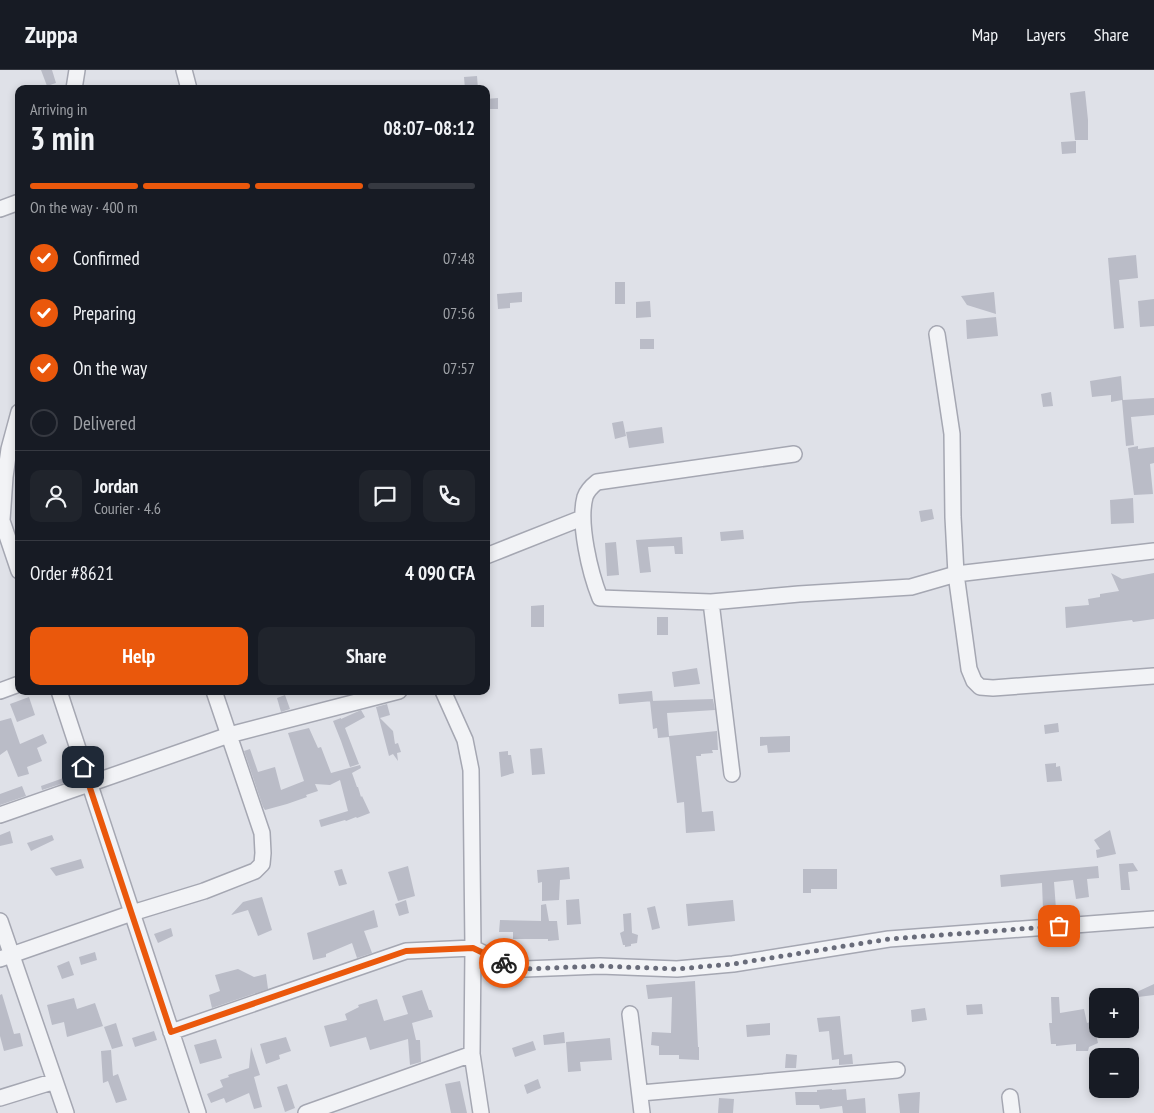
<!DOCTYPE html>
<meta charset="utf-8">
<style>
body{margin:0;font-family:"PT Sans Narrow",sans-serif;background:#20242c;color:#f1f3f6;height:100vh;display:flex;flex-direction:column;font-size:19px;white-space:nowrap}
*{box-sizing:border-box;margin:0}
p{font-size:16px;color:#9ea1a6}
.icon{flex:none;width:28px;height:28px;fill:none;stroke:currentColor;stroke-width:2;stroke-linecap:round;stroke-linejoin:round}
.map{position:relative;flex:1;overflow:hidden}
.side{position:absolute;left:15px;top:15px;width:475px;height:610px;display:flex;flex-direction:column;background:#171b24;border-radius:10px;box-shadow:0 2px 8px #0003}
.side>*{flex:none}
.buttons{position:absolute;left:1089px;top:918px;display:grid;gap:10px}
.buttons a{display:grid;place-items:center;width:50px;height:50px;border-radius:10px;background:#171b24;box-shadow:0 2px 8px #0003;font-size:25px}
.pin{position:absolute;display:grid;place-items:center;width:42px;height:42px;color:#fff;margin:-21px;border-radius:10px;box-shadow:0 2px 8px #0006}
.courier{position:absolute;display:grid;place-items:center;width:50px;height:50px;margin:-25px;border:4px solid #ea580c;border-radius:50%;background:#fff;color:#222;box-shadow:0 1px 6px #0007}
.overview em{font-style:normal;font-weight:700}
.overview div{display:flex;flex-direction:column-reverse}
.overview{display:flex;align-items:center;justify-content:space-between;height:85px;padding:0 15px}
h1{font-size:32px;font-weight:700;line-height:38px}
.bar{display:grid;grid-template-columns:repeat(4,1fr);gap:8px 5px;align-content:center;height:60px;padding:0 15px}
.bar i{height:6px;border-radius:4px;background:#363941}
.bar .selected{background:#ea580c}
.bar p{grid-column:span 4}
.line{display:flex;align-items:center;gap:12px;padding:0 15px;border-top:1px solid #363941}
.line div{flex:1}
.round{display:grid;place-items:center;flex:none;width:52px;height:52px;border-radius:10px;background:#20242c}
ol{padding:0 15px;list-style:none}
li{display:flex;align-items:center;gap:15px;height:55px}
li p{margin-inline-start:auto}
li .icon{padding:5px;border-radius:50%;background:#ea580c;color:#fff;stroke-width:4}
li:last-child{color:#9ea1a6}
li i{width:28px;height:28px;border:2px solid #363941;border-radius:50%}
.primary-button{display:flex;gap:10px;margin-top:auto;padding:10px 15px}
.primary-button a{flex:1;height:58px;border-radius:10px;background:#ea580c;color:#fff;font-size:20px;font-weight:700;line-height:58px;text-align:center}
.primary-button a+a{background:#20242c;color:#f1f3f6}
header{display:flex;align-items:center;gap:30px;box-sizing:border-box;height:70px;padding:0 25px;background:#171b24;border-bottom:1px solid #363941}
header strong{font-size:24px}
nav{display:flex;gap:28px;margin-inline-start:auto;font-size:18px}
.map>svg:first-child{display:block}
.building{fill:#babcc7}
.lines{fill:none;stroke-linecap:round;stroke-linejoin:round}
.minor-casing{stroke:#a5a7b2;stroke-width:18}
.minor{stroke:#f2f3f6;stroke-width:15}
.done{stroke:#696c7a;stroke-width:5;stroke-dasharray:0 9}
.route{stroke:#ea580c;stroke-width:6}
</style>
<header>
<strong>Zuppa</strong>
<nav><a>Map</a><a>Layers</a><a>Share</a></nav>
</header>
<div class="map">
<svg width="1154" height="1043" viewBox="0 0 1154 1043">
<rect width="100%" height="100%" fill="#dfe1e8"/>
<!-- building -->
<path class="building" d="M41 0H52L56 13 47 16Z
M477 6 478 19H465L464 7Z
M1085 21 1088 50V70H1075L1070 23Z
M498 28V39H486V29Z
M1076 71V83L1062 84 1061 72Z
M1136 185 1138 208 1119 210 1124 258 1114 259 1108 188Z
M615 212H625V234H615Z
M522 222V232L510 233V238L498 239 497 224Z
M994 222 996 244 967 235 961 226Z
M1154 229V256L1140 257 1138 231Z
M650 231 651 247 636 248V232Z
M996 247 998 266 967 269 966 250Z
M640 269H654V279H640Z
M1121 306 1123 330 1154 328V345L1131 347 1134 375 1126 376 1122 330 1111 332V325L1092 327 1090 311Z
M1051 322 1053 336 1043 337 1041 324Z
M623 351 626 366 615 369 612 353Z
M662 357 664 373 629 378 626 362Z
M1138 376V379L1154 377V393L1150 394 1153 424 1134 425 1128 378Z
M1133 428 1134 453 1111 454 1110 430Z
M932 439 934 449 921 452 919 441Z
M743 460 744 469 721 471 720 462Z
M682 467 683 484H675L674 476 648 477 651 502 640 503 636 470Z
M616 472 619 505 607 506 605 473Z
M1111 503 1122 509 1154 503V549L1133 552 1132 550 1066 558 1065 537 1089 535 1088 529 1100 527V524L1119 521Z
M544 535V557H531V536Z
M657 547H668V565H657Z
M697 598 700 614 674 617 672 602Z
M652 621 653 631 619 634 618 624Z
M285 625 290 639 281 642 277 628Z
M29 627 35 645 17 652 10 634Z
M713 629 715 640 667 643 669 666 717 661 718 680H712L713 683 701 684V686H696L702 742 713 741 715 761 686 763 684 732 677 733 669 667 658 668 657 658 653 659 650 631Z
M387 634 390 645 380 648 393 661 395 674 398 673 401 682 397 683 398 691 393 684 389 686 376 637Z
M361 640 365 647 345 658 359 694 350 697 341 671 333 651 341 648V649Z
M11 648 20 674 43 664 47 673 37 678 42 691 27 697 29 704 18 707 7 680 0 685V651Z
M1058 653 1059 662 1045 664 1044 655Z
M309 658 318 678 321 677 331 703 360 695 361 698 352 703 357 717H358L361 727 362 726 370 743 357 748 356 747 346 751 345 750 321 757 319 750 348 741 340 710 330 715 315 714 318 721 306 725 307 727 287 734 265 740 263 737 244 681 250 679 258 702 275 697 281 720 304 711 288 663Z
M790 666V682L768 683 767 675 760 676V667Z
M542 678 545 704 532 705 530 679Z
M508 681V685H511L514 703 501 707 499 682Z
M1056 693V697L1060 696 1062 711 1047 712 1045 694Z
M69 706 70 711 42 720 41 716Z
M22 716 26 726 0 735V724Z
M1110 760 1116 784 1097 788 1096 780 1100 779 1094 770Z
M10 761 13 773 0 776V765Z
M52 765 54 770 31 781 27 773Z
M81 789 84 798 56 806 50 798Z
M1133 793 1138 801 1128 802 1130 820H1121L1119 794Z
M408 796 415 826 398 831 388 802Z
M1098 796 1099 808 1087 809 1089 827 1076 829 1073 810 1054 812 1056 839H1060V847L1041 848V840H1043L1042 813 1001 817 1000 805Z
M569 797 570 809 560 810 559 830 542 831V812L538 813 537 800Z
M342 799 347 814 339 816 334 801Z
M803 799H837V819H811V823H803Z
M262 827 272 860 258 866 248 840 231 845 243 832Z
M579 829 581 854 567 855 566 830Z
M406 830 409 843 399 846 395 834Z
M733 830 735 851 688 856 686 834Z
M546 834 549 851H557L559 870 548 871V869H513V862H499L500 850 541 851V835Z
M655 836 660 858 652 860 647 838Z
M374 840 378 857 364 861 372 883 357 888 352 873 326 884V887L313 890 307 863Z
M631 843 632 863 638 865 637 873 631 874V876L625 877V875H623L620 863 624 861 623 844Z
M171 858 173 866 158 873 154 864Z
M95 882 97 890 81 895 79 887Z
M69 891 74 905 62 909 57 896Z
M238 899 254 907 266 904 268 919 212 938 209 925 220 921 215 905Z
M695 911 698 977H699V990L679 989V985H659V976L651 975 652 962 671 963 672 927 648 929 646 915Z
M1154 914V925L1130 928V926H1128Z
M422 920 429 940H431L433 947 412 953 416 970H420L421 992 410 995 408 969 370 980 366 967 330 977 324 956 347 950 345 944 359 937 358 935 377 929 384 951 408 944 402 926Z
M2 924 14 964 20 963 23 976 4 981 0 966V925Z
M1051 927H1059L1060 943 1084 939 1087 953 1093 951 1098 973 1089 977 1088 981H1076V974L1056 976V974H1051L1049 953H1052Z
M74 928 77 939 95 933 103 956 67 967 64 952 52 955 47 935Z
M982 934 983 944 967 945 966 935Z
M925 938 927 950 912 952 911 940Z
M840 946 844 985 852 984 853 994 839 995V989L832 990 829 961 819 962 817 948Z
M116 953 123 976 112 979 104 957Z
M770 953V965L747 967 746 955Z
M154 961 157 970 135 977 132 968Z
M564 962 565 973 544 975 543 965Z
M286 967 291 981 279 985 280 989 266 994 260 974Z
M610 968 612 990 580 992 581 1001 568 1002 566 972Z
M216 969 222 988 200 994 194 975Z
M533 971 536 980 515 987 512 978Z
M251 977 260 1005 254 1007 262 1037 254 1039 249 1023 226 1033 224 1028 211 1033 207 1024 223 1017 220 1010 229 1007 228 1005 249 998Z
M111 980 113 1006 118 1004 127 1030 116 1033 108 1011 103 1013 101 981Z
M786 984 797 985 796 998H785Z
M538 1009 541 1018 527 1024 524 1015Z
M460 1011 467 1043H451L445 1014Z
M287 1014 295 1038 285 1042 277 1017Z
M832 1019V1020L846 1019 847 1030 865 1028 866 1043H843L842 1036 820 1039 819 1035H796L795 1022H817V1020Z
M920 1022 919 1043H900L898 1024Z
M719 1028 734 1029 733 1043H718Z"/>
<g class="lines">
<!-- minor casing -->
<g class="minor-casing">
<path id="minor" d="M184 0 189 19
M74 19 77 0
M0 139 19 132
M937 264 952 364 953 447 956 504 969 599 974 611 980 617 993 618 1154 606
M794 384 597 412C592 416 587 421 585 427 578 453 590 503 600 528L711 532 799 524 911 517 956 504 1154 481
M0 445 19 501
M2 450 5 407 9 379 19 342
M486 486 582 448
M711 532 732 704
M0 621 19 614
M59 621 198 1043
M443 621 465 670 471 700 473 878 472 984 481 1043
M0 745 229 665 399 621
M0 851 66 1043
M0 889 132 843 204 821 255 801 262 794 263 783 262 763 214 621
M630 944 642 1043
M171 962 406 881 473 878 511 897 525 899 600 896 677 899 733 894 889 869 1154 849
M641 1023 897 1000
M1010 1027 1012 1043
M0 1028 55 1011
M306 1043 472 984"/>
</g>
<!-- minor -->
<use href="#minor" class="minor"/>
</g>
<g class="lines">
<!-- done -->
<path class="done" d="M504 893 511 897 525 899 600 896 676 899 733 894 889 869 1059 856"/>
<!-- route -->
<path class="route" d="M83 697 171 962 406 881 473 878 504 893"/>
</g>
</svg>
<div class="buttons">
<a>+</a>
<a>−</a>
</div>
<div class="pin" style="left:1059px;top:856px;background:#ea580c"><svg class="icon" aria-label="bag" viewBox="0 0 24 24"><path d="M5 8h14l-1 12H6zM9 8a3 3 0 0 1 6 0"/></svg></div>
<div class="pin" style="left:83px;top:697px;background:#1f2937"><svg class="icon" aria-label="home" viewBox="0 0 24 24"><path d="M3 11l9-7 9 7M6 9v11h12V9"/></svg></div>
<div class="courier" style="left:504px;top:893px"><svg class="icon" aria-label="bike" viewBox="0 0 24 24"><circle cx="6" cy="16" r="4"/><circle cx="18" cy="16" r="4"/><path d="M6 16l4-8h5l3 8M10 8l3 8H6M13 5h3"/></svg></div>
<section class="side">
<div class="overview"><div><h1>3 min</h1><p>Arriving in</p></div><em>08:07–08:12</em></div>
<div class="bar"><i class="selected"></i><i class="selected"></i><i class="selected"></i><i></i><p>On the way · 400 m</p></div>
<ol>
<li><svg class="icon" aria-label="check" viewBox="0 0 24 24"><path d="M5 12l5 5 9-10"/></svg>Confirmed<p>07:48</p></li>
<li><svg class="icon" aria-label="check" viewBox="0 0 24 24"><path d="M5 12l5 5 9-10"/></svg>Preparing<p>07:56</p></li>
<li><svg class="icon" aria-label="check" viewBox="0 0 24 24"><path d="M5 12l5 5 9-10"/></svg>On the way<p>07:57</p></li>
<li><i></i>Delivered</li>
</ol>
<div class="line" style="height:90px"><a class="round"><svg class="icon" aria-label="person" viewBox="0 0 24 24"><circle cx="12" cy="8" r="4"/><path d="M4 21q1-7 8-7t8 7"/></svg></a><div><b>Jordan</b><p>Courier · 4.6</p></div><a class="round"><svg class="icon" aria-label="chat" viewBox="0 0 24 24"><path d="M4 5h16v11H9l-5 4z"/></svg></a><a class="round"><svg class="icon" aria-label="phone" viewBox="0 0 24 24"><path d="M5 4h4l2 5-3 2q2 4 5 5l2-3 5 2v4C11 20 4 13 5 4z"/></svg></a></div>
<div class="line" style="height:65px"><div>Order #8621</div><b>4 090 CFA</b></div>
<div class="primary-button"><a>Help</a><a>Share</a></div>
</section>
</div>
